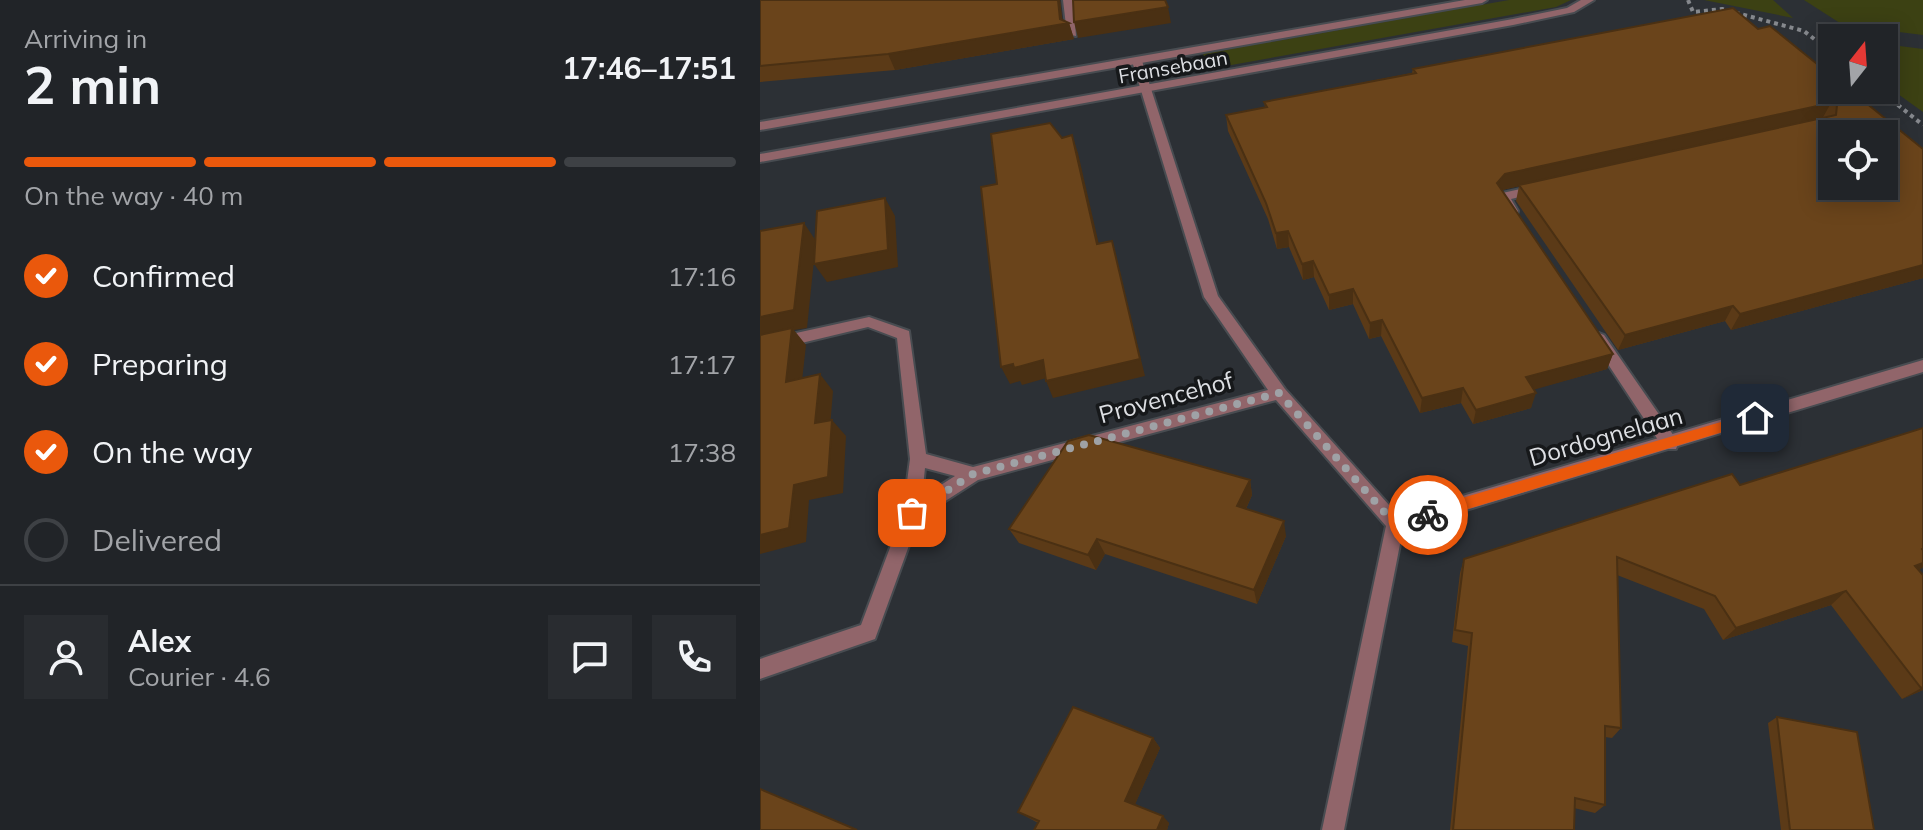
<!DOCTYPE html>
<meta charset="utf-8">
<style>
body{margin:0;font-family:Mulish,sans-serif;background:#292c30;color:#f1f3f6;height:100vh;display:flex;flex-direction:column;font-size:30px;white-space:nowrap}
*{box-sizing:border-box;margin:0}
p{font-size:26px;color:#a2a4a8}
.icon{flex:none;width:44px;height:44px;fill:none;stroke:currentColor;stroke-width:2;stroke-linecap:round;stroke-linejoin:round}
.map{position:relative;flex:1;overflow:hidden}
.details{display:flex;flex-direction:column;background:#212428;width:760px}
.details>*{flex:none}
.needle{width:52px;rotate:17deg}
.buttons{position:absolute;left:1058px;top:24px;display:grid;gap:16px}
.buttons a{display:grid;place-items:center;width:80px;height:80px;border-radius:0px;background:#212428;box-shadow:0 4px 20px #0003,0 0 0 2px #3e4145;font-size:40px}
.pin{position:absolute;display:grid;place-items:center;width:68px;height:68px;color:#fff;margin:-34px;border-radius:16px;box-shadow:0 4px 12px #0006}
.courier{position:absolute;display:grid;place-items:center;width:80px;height:80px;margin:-40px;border:6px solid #ea580c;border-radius:50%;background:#fff;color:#222;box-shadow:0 2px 10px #0007}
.head em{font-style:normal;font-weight:700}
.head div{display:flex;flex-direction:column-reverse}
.head{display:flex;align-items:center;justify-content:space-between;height:136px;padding:0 24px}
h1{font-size:52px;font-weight:700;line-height:60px}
.bar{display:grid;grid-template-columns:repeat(4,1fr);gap:12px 8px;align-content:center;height:96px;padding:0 24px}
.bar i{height:10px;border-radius:6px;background:#3e4145}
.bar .active{background:#ea580c}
.bar p{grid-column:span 4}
.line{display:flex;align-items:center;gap:20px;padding:0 24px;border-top:2px solid #3e4145}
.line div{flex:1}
.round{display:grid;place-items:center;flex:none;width:84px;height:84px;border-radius:0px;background:#292c30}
ol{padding:0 24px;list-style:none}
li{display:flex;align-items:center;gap:24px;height:88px}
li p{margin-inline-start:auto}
li .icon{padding:8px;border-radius:50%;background:#ea580c;color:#fff;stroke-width:4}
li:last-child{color:#a2a4a8}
li i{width:44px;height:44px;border:4px solid #3e4145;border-radius:50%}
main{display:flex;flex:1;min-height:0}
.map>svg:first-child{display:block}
.green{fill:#3c4113}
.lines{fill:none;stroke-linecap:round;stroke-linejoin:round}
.service-casing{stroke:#484c51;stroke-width:4}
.minor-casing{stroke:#484c51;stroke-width:4}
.tertiary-casing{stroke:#484c51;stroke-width:4}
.path{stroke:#85888d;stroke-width:4;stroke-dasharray:4 4;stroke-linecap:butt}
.service{fill:#91656a;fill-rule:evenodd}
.minor{fill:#91656a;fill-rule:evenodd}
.tertiary{fill:#91656a;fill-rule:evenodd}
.wall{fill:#5b3a17}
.shaded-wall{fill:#4a3013}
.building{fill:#6a441b;stroke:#4a3013;stroke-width:2;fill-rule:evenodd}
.route{fill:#ea580c}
.done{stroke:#9fa2a6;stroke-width:8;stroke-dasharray:0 14.4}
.labels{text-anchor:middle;stroke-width:7;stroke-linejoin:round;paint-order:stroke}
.far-street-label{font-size:20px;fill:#dddfe3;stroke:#16181a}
.street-label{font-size:24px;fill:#dddfe3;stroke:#16181a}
</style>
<main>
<section class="details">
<div class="head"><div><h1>2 min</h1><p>Arriving in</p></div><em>17:46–17:51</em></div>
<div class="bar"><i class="active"></i><i class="active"></i><i class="active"></i><i></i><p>On the way · 40 m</p></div>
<ol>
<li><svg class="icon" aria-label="check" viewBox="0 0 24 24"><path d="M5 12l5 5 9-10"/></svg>Confirmed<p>17:16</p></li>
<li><svg class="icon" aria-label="check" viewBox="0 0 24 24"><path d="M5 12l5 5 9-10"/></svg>Preparing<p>17:17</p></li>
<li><svg class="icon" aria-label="check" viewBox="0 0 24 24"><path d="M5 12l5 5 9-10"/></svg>On the way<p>17:38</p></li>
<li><i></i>Delivered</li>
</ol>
<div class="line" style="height:144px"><a class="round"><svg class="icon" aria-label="person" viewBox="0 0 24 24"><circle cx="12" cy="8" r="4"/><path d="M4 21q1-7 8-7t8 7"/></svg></a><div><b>Alex</b><p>Courier · 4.6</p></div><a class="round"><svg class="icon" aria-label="chat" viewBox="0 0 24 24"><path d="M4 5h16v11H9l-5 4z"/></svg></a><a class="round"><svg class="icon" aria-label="phone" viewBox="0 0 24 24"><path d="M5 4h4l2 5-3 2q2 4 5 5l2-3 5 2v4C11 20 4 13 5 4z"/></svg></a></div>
</section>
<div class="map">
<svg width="1163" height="830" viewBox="0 0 1163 830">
<rect width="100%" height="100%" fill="#2c3035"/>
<!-- green -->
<path class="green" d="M749 0H811L796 7 449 69 443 54Z
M944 0H1013L1033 18Z
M1044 0H1163V35L1083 25Z
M1124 44 1163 49V112L1124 84Z"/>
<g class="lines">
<!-- service casing -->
<g class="service-casing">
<path id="service" d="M778 185 784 189 782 192 751 199 758 211 757 214H747L737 197 738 194Z
M839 333 844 335 916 439 918 444 916 449H904L834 343 832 339Z"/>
</g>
<!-- minor casing -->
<g class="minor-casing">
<path id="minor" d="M303 0H313L316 36 307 34Z
M377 58 382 61 458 296 525 389 638 515 1163 360V372L643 529 584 830H562L626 526 516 400 218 480 159 518 115 639 0 679V659L101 625 143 513 150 459 137 338 108 327 0 353V341L109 317 149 331 166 454 213 467 508 390 444 297 372 61ZM165 468 195 476 162 497Z"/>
</g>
<!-- tertiary casing -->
<g class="tertiary-casing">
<path id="tertiary" d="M705 0H727L722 3 0 130V122Z
M821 0H834L814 12 753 25 0 162V154L753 19 807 8Z"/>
</g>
<!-- path -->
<path class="path" d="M928 0 933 12 962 9 1044 31 1072 53
M1119 90 1163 125"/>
<!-- service -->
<use href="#service" class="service"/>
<!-- minor -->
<use href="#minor" class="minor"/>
<!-- tertiary -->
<use href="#tertiary" class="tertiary"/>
</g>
<!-- wall -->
<path class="wall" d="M0 0H300L302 20 309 23 314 39 135 70 0 82Z
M998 29 1163 149V278L971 330 965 321 858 350 756 201 759 186 742 190 853 354 847 369 774 389 771 408 713 424 701 403 660 413 621 336 609 339 593 304 569 310 554 277 543 280 529 247 517 249 508 219 468 131 466 115 505 107 504 102 652 73 653 69Z
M1163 428V567L1159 570 1163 575V690L1142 699 1071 605 963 640 944 609 857 575 861 728 852 738 845 737V805L835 813 814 808V830H690L708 646 692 642 700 573 704 559 980 485Z
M490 480 492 495 486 509 526 536 497 604 345 554 336 570 259 543 249 529Z
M1017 717 1114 830H1021L1008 723Z
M393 738 400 748 375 804 409 823 407 830H274L278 823 258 812Z"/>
<!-- shaded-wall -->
<path class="shaded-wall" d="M298 0H300L303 24 309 23 314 39 135 70 128 54Z
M408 7 411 23 318 38 314 22Z
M1071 103 1062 119 742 190 737 183 745 174Z
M312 135 318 153 343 262 337 244Z
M125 198 135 216 138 267 67 282 54 264Z
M44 223 56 241 47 328 34 330 46 345 40 399 26 382 0 338V317Z
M528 231 529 247 517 249 516 233Z
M352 241 385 376 293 398 286 381Z
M553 261 554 277 543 280 542 264Z
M1163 265V278L971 330 980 314Z
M593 289V304L569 310V295Z
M973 306 965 321 858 350 865 335Z
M622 320 621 336 609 339 610 323Z
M853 354 847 369 762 393 766 377Z
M283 360 290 377 262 385 260 381 250 384 241 367Z
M60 374 73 391 69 439 55 423Z
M703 388 701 403 660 413 662 398Z
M776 393 771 408 713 424 716 410Z
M72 420 86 436 83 493 49 500 46 542 0 554V535Z
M490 480 492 495 480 522 477 506Z
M524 521 526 536 497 604 494 590Z
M337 539 345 554 336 570 328 555Z
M1163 563V567L1154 574 1155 566Z
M1086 591 1071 605 963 640 976 628Z
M1163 687V690L1142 699Z
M393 738 400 748 373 809 365 801Z
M403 816 409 823 407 830H397Z"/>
<!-- building -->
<path class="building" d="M0 0H298L300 19 309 23 128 54 0 66Z
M313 0H405L408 7 314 22Z
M973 8 998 29 1010 26 1072 76V90H1090L1163 149V265L980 314 973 306 865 335 759 185 1076 115 1077 105 1071 103 745 174 737 183 853 354 766 377 776 393 716 410 703 388 662 398 622 320 610 323 593 289 569 295 553 261 542 264 528 231 516 233 506 203 466 115 507 107 504 102 656 73 653 69ZM1072 134H1124V186H1072Z
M290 123 302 138 312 135 337 244 352 241 380 359 286 381 283 360 254 368 253 364 241 367 221 187 237 184 231 134Z
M125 198 128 250 54 264 57 211Z
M44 223 34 310 0 317V231Z
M32 328 26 382 60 374 55 423 72 420 68 477 34 485 29 528 0 535V335Z
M1163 428V548L1162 549 1163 550V563L1155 566 1163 575V687L1161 688 1086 591 976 628 955 596 857 557 861 728 845 726V805L815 798 814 830H693L712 633 695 630 704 559 972 474 980 485Z
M329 435 490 480 477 506 524 521 494 590 337 539 328 555 249 529 308 441Z
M313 707 393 738 365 801 403 816 397 830H274L279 821 258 812Z
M1017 717 1097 732 1114 830H1030Z
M0 789 97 830H0Z"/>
<!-- route -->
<path class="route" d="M995 412 1001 418 999 421 668 521 661 515 668 508Z"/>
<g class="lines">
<!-- done -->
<path class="done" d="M152 513 213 474 519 393 635 524 668 515"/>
</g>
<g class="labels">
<!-- far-street labels -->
<g class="far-street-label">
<text transform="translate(413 67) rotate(-10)" y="7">Fransebaan</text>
</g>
<!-- street labels -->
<g class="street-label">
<text transform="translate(406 398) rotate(-15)" y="8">Provencehof</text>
<text transform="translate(846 437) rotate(-16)" y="8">Dordognelaan</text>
</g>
</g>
</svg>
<div class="buttons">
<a><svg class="needle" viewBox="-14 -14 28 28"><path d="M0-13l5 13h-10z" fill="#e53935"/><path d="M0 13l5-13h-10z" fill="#a2a4a8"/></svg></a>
<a><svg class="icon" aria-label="locate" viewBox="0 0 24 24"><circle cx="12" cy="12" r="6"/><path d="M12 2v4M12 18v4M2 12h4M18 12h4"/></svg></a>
</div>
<div class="pin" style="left:152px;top:513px;background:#ea580c"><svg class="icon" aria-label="bag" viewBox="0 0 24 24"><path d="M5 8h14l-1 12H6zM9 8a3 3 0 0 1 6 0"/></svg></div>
<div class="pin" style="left:995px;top:418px;background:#1f2937"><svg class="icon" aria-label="home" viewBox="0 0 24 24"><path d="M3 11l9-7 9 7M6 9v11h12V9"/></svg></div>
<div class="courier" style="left:668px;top:515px"><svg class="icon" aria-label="bike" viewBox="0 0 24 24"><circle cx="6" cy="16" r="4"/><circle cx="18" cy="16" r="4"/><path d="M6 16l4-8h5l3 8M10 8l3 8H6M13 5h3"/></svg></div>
</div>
</main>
